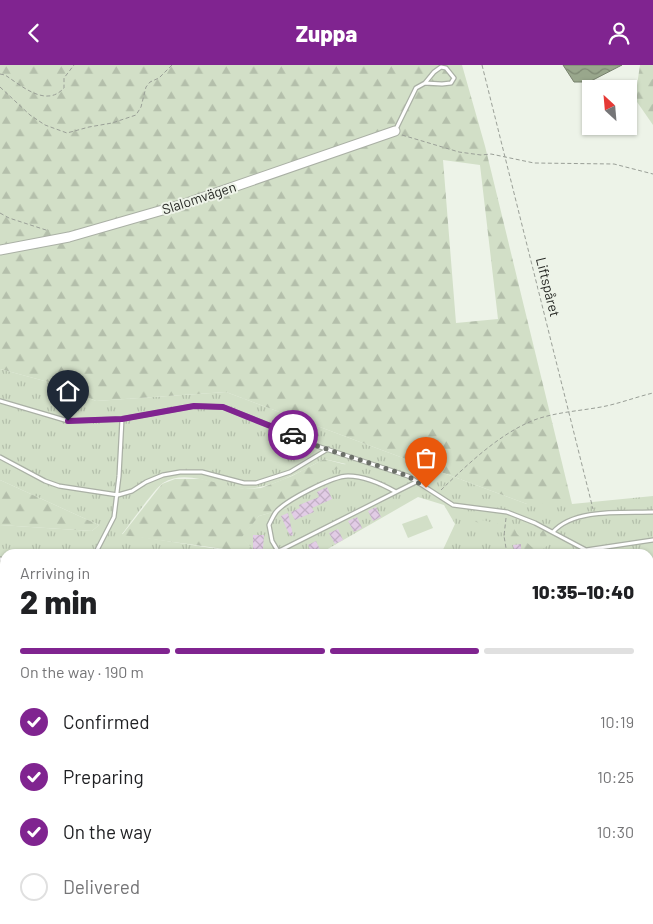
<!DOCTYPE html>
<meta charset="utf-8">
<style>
body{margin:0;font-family:Barlow,sans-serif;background:#f6f6f6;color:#202124;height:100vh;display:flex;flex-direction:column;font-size:19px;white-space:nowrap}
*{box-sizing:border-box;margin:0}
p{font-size:16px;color:#757577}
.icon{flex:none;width:28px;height:28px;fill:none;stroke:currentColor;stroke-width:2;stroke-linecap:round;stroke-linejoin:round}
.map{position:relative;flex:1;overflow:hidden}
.details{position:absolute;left:0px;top:484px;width:654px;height:376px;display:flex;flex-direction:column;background:#fff;border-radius:15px 15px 0 0;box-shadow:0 1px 4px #0004}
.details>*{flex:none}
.needle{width:32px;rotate:334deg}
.buttons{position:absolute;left:582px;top:15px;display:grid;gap:10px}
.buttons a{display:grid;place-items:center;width:55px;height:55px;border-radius:0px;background:#fff;box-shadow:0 1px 4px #0004;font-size:25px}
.pin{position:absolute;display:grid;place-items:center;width:42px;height:42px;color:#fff;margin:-51px -21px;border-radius:50% 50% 50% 0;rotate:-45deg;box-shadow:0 0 5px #0007}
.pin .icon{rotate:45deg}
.courier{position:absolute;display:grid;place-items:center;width:50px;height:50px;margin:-25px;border:4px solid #802490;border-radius:50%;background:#fff;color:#222;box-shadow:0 1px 6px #0007}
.overview em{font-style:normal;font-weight:800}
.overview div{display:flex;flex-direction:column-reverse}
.overview{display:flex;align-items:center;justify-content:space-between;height:85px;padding:0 20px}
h1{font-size:32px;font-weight:800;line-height:38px}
.bar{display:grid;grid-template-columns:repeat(4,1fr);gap:8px 5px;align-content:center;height:60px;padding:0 20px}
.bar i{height:6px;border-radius:4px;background:#e0e0e0}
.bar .active{background:#802490}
.bar p{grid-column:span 4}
ol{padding:0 20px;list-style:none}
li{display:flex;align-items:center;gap:15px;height:55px}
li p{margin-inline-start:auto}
li .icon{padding:5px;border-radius:50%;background:#802490;color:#fff;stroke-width:4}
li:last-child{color:#757577}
li i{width:28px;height:28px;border:2px solid #e0e0e0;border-radius:50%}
header{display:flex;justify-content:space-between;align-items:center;height:65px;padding:0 20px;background:#802490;color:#fff;font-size:22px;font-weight:800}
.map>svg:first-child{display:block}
.grass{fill:url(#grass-tufts)}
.forest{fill:url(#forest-firs);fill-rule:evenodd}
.garden{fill:#d2dfc7}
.water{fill:url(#water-waves);stroke:#77816d}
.building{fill:url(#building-cross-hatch)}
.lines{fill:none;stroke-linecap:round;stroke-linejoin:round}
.lane-casing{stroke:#aab0a5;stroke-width:5.5}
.street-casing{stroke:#aab0a5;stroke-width:9}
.secondary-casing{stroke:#aab0a5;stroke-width:11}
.highway-casing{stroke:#aab0a5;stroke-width:15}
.path{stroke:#9a9f97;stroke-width:1;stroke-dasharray:4 2.5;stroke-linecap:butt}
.lane{stroke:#fff;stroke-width:3}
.street{stroke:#fff;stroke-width:6}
.secondary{stroke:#fff;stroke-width:9}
.highway{stroke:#fff;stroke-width:12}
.done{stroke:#6c7069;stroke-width:5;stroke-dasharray:0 9}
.route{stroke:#802490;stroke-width:6}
.labels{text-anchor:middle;stroke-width:4;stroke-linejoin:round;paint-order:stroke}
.street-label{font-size:14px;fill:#272925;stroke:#edf3e8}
</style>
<header><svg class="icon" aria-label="back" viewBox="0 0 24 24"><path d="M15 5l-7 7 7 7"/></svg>Zuppa<svg class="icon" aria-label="person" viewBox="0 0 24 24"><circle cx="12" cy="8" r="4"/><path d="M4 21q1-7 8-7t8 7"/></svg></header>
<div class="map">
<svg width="653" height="859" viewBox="0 0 653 859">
<defs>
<pattern id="grass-tufts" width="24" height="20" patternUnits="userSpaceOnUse" patternTransform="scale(1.25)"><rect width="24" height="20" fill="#d2dfc7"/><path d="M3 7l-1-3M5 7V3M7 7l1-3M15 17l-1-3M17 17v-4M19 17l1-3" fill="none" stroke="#b4bfab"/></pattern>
<pattern id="forest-firs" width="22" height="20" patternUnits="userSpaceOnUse" patternTransform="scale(1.25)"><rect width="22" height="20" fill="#d2dfc7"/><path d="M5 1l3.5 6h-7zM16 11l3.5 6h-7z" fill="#b4bfab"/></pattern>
<pattern id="water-waves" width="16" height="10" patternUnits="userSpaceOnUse" patternTransform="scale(1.25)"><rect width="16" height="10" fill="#99a78c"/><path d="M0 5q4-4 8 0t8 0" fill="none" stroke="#7d8872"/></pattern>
<pattern id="building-cross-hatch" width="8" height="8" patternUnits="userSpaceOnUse" patternTransform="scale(1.25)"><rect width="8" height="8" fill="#e2cce6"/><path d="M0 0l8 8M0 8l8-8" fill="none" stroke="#c2afc5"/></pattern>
</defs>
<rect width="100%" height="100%" fill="#edf3e8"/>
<!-- grass -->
<path class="grass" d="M0 304 52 318 96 336 226 327 527 439H572L653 431V671L649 679V489H441L455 459 444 440 418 432 319 489H257L241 472 259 451 287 443 312 412 346 399 324 394C299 407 273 423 245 424 219 424 189 402 163 418 155 423 130 459 122 469L224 485 230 489H5V519L0 518V460L92 466 99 460 0 415Z"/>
<!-- forest -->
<path class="forest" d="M0 0H462L485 81 572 439H527L226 327 96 336 52 318 0 304ZM443 95 480 100 498 254 456 258Z
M640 0H653V60L635 34Z
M324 394 347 400 312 413 287 443 259 451 242 472 257 489H230L224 484 122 470 162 419 175 414H201L243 424 261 423 292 411Z
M0 415 99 460 92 466 0 460Z
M482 455 514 463 517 469 532 482 539 481 541 475 540 469 544 464 550 467 548 480 537 489H524L522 478C510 477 513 473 505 469 494 464 484 463 475 456Z
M0 518 5 519V686L0 687Z
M653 671V710H649V679Z
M172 855H199L201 859H173Z"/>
<!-- garden -->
<path class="garden" d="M427 450 433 463 408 473 402 459Z"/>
<!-- water -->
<path class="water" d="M563 0H622L589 17H574Z"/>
<!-- building -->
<path class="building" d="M327 422 332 434 312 443 314 447 295 455 291 447 300 443 299 440 319 432 317 427Z
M376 442 381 452 373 456 368 446Z
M288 448 293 470 290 471 281 451Z
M357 452 362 463 354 467 348 456Z
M338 464 343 475 335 479 329 468Z
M253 470H264L263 484H253Z
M316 476 321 487 312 489 308 480Z
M521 479V489H515L513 480Z"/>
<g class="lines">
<!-- lane casing -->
<g class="lane-casing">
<path id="lane" d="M395 66 416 23 425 18 434 7 441 2 446 3 454 13 451 18 442 19 425 18
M0 336 68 356 122 354
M0 392 45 416 59 421 118 430 132 426 146 417 163 410 180 407H202L244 418H256L290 407 328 384
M396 427 281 485 278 486 272 476 269 460C271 456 273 451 276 447 286 435 333 411 348 411 365 411 382 419 396 427L416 417
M553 467C574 443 623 448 653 447
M95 489 114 452 119 411 122 354 194 341 223 342 289 368 305 377 408 411 453 440 507 447 535 458 586 485 653 475
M0 494 5 495
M649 504H653
M649 533 653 532
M649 632H653
M649 813 653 819
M649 827 653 824
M199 855 201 859
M580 855 583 859
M533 859 538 855
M585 859 595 855"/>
</g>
<!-- street casing -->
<g class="street-casing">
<path id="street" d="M649 655 653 646
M0 756 5 755
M127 855V859
M50 859 76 855
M387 859 393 855"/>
</g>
<!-- secondary casing -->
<g class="secondary-casing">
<path id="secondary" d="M0 185 69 172 187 138 395 66
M0 544 5 545
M561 855 563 859"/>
</g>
<!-- highway casing -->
<g class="highway-casing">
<path id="highway" d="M644 859 653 853"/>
</g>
<!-- path -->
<path class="path" d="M482 0 593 444
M0 9 5 10C22 21 46 43 64 23V13L74 0
M0 22 30 50 45 60 67 68 89 62 112 58 136 50 141 42 146 22 150 17 159 13 172 0
M402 70 459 87 481 90 491 89 534 98 614 99 653 109
M0 148 9 153 49 166
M441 425C468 399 501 367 537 354 558 347 579 346 601 342 618 339 636 332 653 328
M506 453 504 471 507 489
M649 568 653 567
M649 593 653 594
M0 605 5 602"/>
<!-- lane -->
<use href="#lane" class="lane"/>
<!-- street -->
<use href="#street" class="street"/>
<!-- secondary -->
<use href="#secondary" class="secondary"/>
<!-- highway -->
<use href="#highway" class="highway"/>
</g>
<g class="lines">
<!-- done -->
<path class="done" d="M293 370 305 377 397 407 408 411 426 423"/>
<!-- route -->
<path class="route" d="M68 356 122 354 194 341 223 342 293 370"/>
</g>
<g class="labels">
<!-- street labels -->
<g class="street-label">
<text transform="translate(199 133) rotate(-18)" y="5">Slalomvägen</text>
<text transform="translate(548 222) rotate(76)" y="5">Liftspåret</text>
</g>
</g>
</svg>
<div class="buttons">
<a><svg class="needle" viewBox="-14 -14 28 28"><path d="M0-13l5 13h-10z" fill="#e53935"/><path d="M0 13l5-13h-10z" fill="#757577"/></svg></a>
</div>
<div class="pin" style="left:426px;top:423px;background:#ea580c"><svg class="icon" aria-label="bag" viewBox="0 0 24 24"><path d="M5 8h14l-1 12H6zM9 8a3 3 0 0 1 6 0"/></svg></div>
<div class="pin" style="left:68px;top:356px;background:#1f2937"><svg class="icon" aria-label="home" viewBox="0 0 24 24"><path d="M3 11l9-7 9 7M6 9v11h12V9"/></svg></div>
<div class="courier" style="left:293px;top:370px"><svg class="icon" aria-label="car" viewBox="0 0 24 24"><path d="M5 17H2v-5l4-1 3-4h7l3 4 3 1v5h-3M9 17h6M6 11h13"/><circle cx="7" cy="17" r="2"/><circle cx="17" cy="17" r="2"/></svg></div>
<section class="details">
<div class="overview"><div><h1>2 min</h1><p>Arriving in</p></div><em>10:35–10:40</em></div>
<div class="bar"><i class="active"></i><i class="active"></i><i class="active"></i><i></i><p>On the way · 190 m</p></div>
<ol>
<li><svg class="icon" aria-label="check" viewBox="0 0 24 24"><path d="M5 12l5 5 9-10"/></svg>Confirmed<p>10:19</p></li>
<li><svg class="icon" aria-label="check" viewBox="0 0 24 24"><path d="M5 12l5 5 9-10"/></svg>Preparing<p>10:25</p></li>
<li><svg class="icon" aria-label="check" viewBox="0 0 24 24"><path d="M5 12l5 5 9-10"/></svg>On the way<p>10:30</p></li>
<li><i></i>Delivered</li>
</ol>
</section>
</div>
